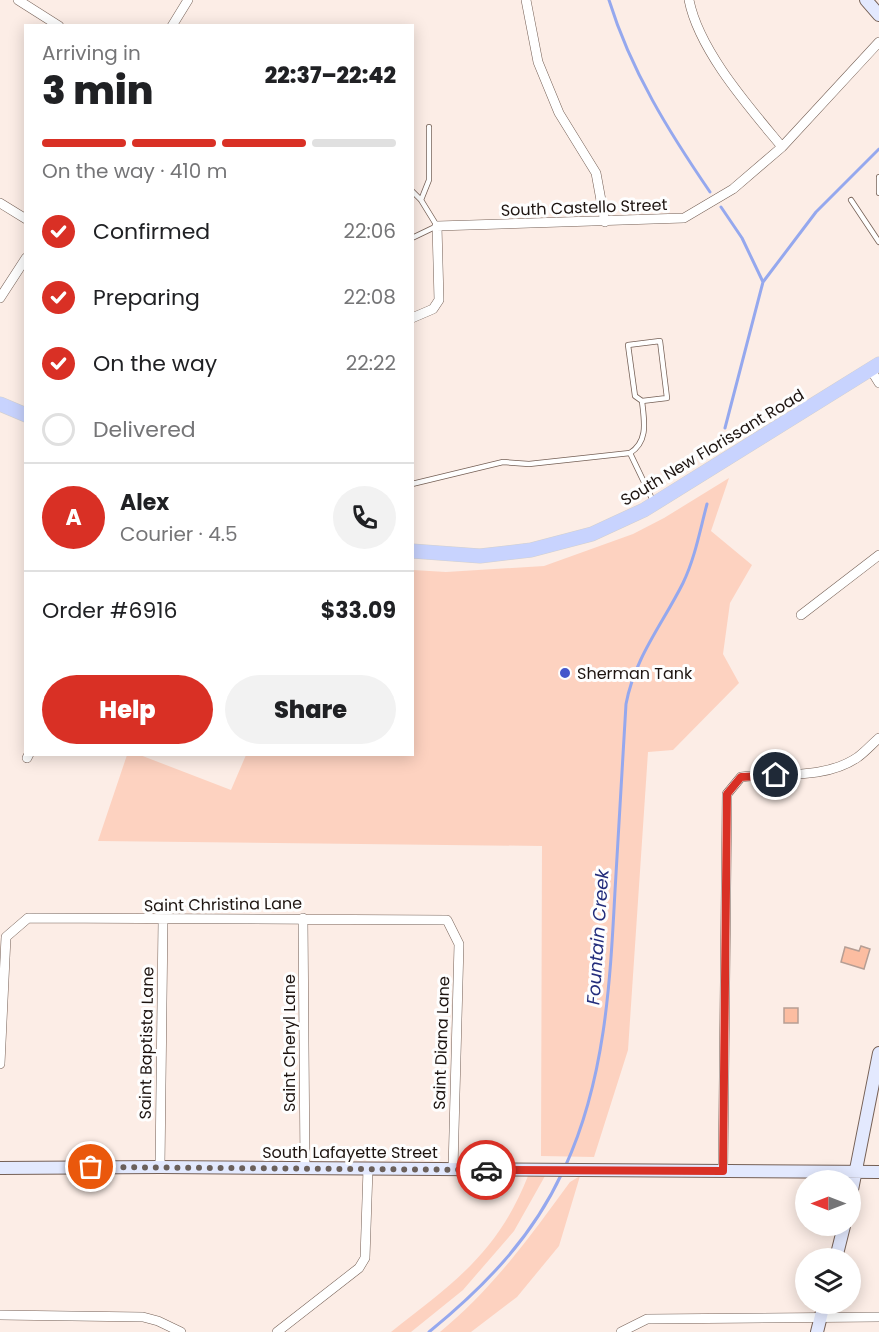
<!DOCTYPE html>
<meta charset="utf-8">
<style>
body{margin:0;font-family:Poppins,sans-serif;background:#f2f2f2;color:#202124;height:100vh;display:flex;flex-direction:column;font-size:22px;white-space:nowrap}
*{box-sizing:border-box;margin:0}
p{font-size:20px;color:#757577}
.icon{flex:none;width:33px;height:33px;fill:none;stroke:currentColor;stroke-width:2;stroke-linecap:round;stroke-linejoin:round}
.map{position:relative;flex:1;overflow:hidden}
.drawer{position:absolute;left:24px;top:24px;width:390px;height:732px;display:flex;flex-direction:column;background:#fff;border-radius:0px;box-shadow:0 3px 15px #0003}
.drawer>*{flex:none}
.needle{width:39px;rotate:270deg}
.controls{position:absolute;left:795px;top:1170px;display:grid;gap:12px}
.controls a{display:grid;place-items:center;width:66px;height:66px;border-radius:50%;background:#fff;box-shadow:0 3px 15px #0003;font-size:30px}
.pin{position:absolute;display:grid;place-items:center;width:51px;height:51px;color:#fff;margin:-26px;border:3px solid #fff;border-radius:50%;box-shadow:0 2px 6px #0007}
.courier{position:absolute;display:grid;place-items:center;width:60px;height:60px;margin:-30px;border:4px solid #d93025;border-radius:50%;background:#fff;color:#222;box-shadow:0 2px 8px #0007}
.head em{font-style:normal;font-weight:800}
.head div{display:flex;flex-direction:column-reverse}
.head{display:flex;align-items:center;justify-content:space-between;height:102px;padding:0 18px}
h1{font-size:39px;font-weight:800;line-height:45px}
.bar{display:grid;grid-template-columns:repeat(4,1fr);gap:9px 6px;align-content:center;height:72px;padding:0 18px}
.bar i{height:8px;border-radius:4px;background:#e0e0e0}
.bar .on{background:#d93025}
.bar p{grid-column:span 4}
.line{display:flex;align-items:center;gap:15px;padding:0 18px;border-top:2px solid #e0e0e0}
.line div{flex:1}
.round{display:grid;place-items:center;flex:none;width:63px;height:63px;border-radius:32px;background:#f2f2f2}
ol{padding:0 18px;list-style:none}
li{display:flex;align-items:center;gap:18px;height:66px}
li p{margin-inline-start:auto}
li .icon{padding:6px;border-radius:50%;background:#d93025;color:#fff;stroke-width:4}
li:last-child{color:#757577}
li i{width:33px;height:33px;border:3px solid #e0e0e0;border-radius:50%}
.action{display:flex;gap:12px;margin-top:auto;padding:12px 18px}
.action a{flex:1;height:69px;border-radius:36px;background:#d93025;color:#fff;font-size:24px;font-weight:800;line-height:69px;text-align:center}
.action a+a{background:#f2f2f2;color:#202124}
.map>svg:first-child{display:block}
.green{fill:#fdd2c0}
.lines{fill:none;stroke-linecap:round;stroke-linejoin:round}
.stream{stroke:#95a8ee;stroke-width:3}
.building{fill:#fcbda1;stroke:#b69e94;stroke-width:1.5}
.lane-casing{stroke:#756056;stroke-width:6}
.street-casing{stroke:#756056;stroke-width:10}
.secondary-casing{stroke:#756056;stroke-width:14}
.primary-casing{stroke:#d2d0cf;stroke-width:15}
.lane{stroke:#fff;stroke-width:4.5}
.street{stroke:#fff;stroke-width:9}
.secondary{stroke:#e3e9fe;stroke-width:12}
.primary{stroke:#c8d3fe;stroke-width:14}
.done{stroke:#6b605b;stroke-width:6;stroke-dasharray:0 10.8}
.route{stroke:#d93025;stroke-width:8}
.poi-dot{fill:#4556cb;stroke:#fefefe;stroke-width:2}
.labels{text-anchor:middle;stroke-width:6;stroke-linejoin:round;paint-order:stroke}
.street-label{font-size:16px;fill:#1d1410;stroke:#fefefe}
.poi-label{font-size:16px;fill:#1d1410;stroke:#fefefe;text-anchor:start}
.water-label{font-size:18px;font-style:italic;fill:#232d7c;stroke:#fefefe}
</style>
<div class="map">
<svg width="879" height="1332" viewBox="0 0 879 1332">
<rect width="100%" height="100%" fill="#fcede6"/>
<!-- green -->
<path class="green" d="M729 478 711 531 752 565 730 603 723 654 739 683 673 750 648 752 628 1050 594 1157 541 1156 542 846 98 841 127 755H140L231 790 246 755 412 754 413 570 446 572 544 566 633 534 664 518Z
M528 1176H545L514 1231 463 1290 411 1332H391C454 1282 497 1254 528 1176Z
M580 1176 559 1246 517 1297 471 1332H440C494 1287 529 1238 570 1182Z"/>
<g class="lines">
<!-- stream -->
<path class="stream" d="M609 0C631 71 669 132 710 192
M721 207 742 238 763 282
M725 428 763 282 816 212 879 149
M565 1167C605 1080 610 985 615 891 619 829 622 766 626 704 635 657 662 625 683 583 695 558 700 530 707 504
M429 1332C484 1287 532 1238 562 1173"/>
</g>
<!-- building -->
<path class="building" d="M861 946 870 949 864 969 841 962 845 947 859 951Z
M784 1008H798V1023H784Z"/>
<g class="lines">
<!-- lane casing -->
<g class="lane-casing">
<path id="lane" d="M879 177V193
M412 191 421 200 437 226 412 238
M421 200 429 180V127
M851 200 879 242
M630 453C649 441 644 420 642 401L667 398 660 341 628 345 635 396 642 401
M412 484 503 462 529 464 630 453 654 503"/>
</g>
<!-- street casing -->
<g class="street-casing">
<path id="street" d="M18 0 59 26
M526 0 538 62 559 113 596 173 605 222
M689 0C699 51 750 108 782 147
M172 26 188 0
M0 203 26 219
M0 298 26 258
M412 318 433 309 439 300 437 226 684 218 733 189 782 147 879 42
M871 370 879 383
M801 615 879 555
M27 758 29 754
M303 918 305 1169
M0 1064 6 937 28 918 447 920 459 944 453 1169
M160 1167 163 920
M723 1171 727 794 741 777C778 773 825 780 858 757 866 751 872 744 879 738
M0 1315 143 1317 158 1321 181 1332
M277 1332 359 1268 365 1258 368 1169
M621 1332 647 1319 879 1317"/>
</g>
<!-- secondary casing -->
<g class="secondary-casing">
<path id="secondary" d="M866 0 879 15
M0 1168 160 1167 879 1172
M850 1200 879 1053
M836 1258 844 1226
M817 1332 824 1304"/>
</g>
<!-- primary casing -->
<g class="primary-casing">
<path id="primary" d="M0 404 26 415
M412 551 480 556 531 550 592 534 644 510 879 364"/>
</g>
<!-- lane -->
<use href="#lane" class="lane"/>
<!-- street -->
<use href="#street" class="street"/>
<!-- secondary -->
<use href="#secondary" class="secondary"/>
<!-- primary -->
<use href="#primary" class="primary"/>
</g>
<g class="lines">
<!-- done -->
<path class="done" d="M91 1167 486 1170"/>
<!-- route -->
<path class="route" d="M486 1170 723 1171 727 794 741 777 776 775"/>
</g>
<!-- markers -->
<circle class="poi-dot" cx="565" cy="673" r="6"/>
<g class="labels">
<!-- street labels -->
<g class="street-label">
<text transform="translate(584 207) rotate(-2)" y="6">South Castello Street</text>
<text transform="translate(712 447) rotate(-31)" y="6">South New Florissant Road</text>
<text transform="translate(223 904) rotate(-1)" y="6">Saint Christina Lane</text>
<text transform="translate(146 1043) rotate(-89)" y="6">Saint Baptista Lane</text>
<text transform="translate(289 1043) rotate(-90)" y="6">Saint Cheryl Lane</text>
<text transform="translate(441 1043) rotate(-88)" y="6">Saint Diana Lane</text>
<text x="350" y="1158">South Lafayette Street</text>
</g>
<!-- poi labels -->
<g class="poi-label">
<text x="577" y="679">Sherman Tank</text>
</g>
<!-- water labels -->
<g class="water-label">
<text transform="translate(598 937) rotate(-86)" y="6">Fountain Creek</text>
</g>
</g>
</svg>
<div class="controls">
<a><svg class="needle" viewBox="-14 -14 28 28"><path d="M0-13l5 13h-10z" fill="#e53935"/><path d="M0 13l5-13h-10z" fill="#757577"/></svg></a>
<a><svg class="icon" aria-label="layers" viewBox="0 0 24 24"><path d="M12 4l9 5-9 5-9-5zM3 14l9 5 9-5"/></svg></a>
</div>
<div class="pin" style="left:91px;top:1167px;background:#ea580c"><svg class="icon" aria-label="bag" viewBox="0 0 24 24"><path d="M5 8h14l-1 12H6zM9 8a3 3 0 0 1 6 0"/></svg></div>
<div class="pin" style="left:776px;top:775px;background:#1f2937"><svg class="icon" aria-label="home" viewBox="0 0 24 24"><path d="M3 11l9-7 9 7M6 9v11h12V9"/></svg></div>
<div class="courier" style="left:486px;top:1170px"><svg class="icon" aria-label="car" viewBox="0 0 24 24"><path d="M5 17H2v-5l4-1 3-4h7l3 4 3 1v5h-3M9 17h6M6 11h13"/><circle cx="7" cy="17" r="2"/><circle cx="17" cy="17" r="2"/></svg></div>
<section class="drawer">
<div class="head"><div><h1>3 min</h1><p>Arriving in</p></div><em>22:37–22:42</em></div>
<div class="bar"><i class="on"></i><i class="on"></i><i class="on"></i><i></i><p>On the way · 410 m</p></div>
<ol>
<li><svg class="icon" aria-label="check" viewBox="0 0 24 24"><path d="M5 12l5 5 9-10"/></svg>Confirmed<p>22:06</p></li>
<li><svg class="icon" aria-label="check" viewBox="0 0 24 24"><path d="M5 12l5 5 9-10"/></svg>Preparing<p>22:08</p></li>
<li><svg class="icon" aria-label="check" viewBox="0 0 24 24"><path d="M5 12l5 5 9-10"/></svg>On the way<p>22:22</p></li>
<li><i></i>Delivered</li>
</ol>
<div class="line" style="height:108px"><b class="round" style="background:#d93025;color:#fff">A</b><div><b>Alex</b><p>Courier · 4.5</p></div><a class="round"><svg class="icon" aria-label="phone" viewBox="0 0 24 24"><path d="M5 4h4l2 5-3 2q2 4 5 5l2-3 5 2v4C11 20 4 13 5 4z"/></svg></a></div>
<div class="line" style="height:78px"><div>Order #6916</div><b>$33.09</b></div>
<div class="action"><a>Help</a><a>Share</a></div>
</section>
</div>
